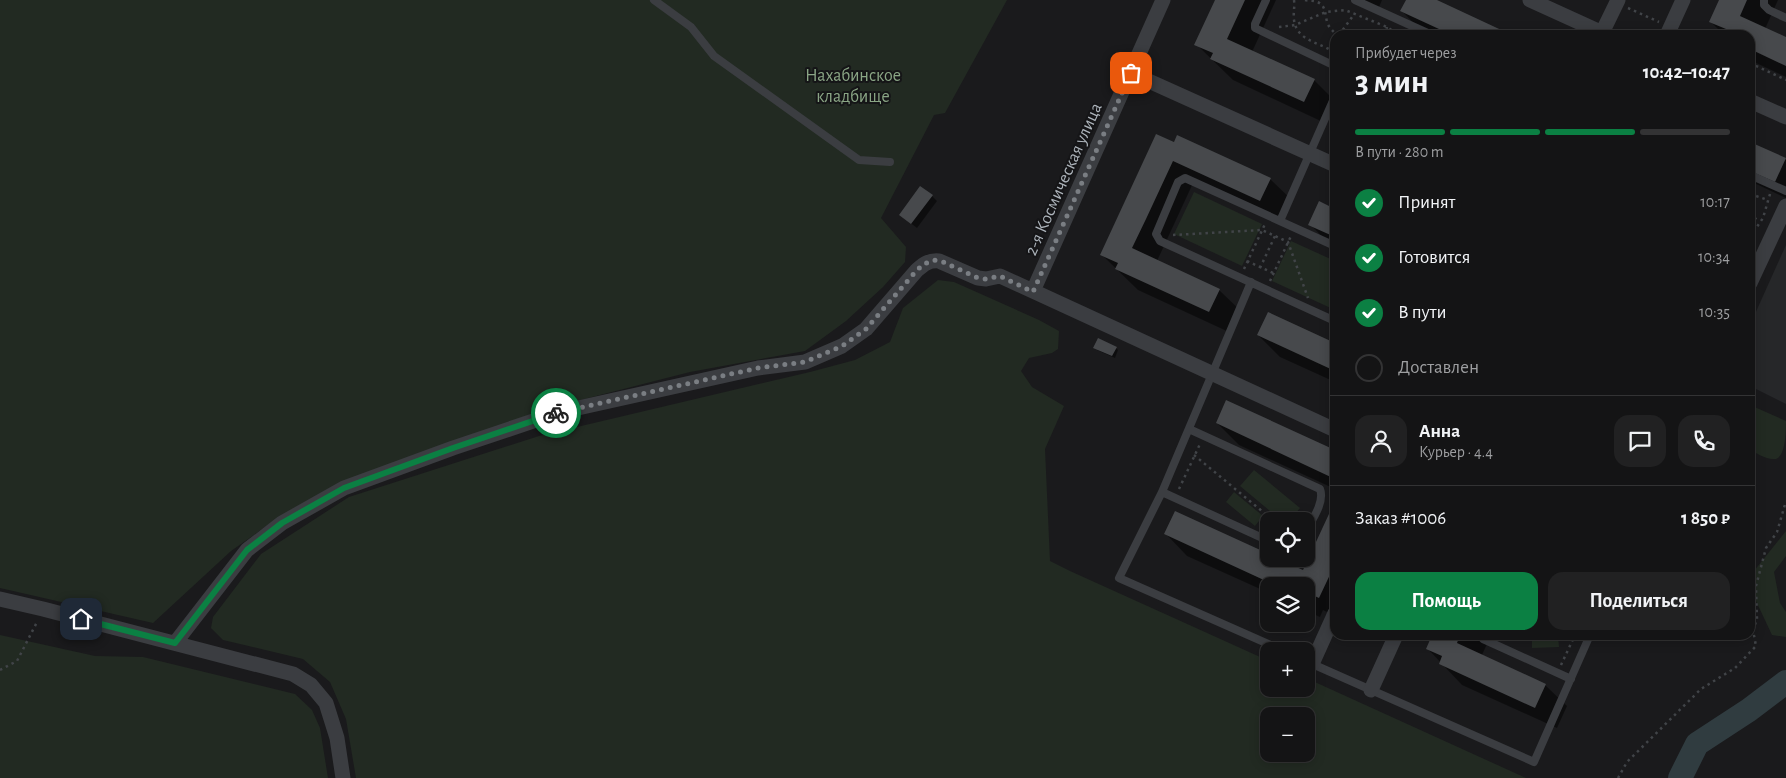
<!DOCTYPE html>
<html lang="ru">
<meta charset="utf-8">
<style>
body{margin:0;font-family:"Alegreya Sans",sans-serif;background:#212122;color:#f1f3f6;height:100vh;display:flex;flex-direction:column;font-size:19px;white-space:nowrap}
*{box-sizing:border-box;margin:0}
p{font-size:16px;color:#9d9ea0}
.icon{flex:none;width:28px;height:28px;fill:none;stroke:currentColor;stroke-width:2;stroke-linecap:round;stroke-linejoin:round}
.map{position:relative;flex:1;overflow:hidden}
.details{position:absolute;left:1330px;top:30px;width:425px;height:610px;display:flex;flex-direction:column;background:#141415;border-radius:15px;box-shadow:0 2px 12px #0003,0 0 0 1px #333334}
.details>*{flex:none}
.tools{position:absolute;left:1260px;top:512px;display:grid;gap:10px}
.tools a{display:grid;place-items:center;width:55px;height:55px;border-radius:10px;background:#141415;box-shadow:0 2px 12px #0003,0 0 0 1px #333334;font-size:25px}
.pin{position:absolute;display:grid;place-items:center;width:42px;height:42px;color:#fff;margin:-21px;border-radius:10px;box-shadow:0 2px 8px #0006}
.courier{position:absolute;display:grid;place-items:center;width:50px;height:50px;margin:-25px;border:4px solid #0b8043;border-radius:50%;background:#fff;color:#222;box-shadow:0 1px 6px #0007}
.headline em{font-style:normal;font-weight:600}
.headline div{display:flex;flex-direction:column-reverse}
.headline{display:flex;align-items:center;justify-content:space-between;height:85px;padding:0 25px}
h1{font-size:32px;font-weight:600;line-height:38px}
.bar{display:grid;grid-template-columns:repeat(4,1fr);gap:8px 5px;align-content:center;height:60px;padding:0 25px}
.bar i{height:6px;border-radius:4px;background:#333334}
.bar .on{background:#0b8043}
.bar p{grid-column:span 4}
.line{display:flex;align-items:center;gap:12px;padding:0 25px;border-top:1px solid #333334}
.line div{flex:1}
.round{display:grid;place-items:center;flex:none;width:52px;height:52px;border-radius:15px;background:#212122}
ol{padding:0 25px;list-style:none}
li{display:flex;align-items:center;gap:15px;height:55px}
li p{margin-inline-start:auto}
li .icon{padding:5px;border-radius:50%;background:#0b8043;color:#fff;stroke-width:4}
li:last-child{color:#9d9ea0}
li i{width:28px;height:28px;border:2px solid #333334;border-radius:50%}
.primary-button{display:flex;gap:10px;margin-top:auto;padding:10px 25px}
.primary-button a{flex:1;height:58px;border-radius:15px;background:#0b8043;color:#fff;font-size:20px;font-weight:600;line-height:58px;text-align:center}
.primary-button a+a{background:#212122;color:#f1f3f6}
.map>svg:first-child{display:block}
.built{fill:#262729}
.green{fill:#222a22;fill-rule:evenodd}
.shadow{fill:#0007}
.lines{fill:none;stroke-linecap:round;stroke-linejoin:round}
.river{stroke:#303c40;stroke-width:24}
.building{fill:#47494c}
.path{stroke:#414448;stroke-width:2.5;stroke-dasharray:2.5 4;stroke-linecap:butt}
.lane{stroke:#3b3d41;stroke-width:8}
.street{stroke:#3b3d41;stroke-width:15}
.done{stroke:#7a7e83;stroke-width:5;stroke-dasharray:0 9}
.route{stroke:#0b8043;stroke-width:6}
.labels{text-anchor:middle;stroke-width:4;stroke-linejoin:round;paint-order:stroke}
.park-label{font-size:18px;fill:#8aa585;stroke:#151517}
.street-label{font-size:18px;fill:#adb4bb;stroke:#151517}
</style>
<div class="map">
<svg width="1786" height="778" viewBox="0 0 1786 778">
<rect width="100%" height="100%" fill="#1a1a1c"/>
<!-- built -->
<path class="built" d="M1786 245V404L1750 386V325Z"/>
<!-- green -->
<path class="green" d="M0 0H1007L945 113 934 115 881 218 906 247 905 262 883 287 846 321 805 351 690 372 553 407 275 520 231 551 153 623 0 588Z
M1194 192 1262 224 1242 266 1174 234Z
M1291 241 1335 261V310L1272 281Z
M938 280 954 282 1039 320 1059 331 1058 349 1052 353 1029 358 1021 371 1032 387 1064 406 1045 449 1050 561 1070 571 1269 661V689H1306V678L1526 778H356L346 719 330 682 303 659 223 640 211 628 213 617 261 554 349 497 539 436 810 372 855 360 890 342 903 308ZM1269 716H1306V754H1269Z
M1750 405 1786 421C1786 430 1786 461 1773 459 1765 459 1757 453 1750 450Z
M1254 470 1300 508 1289 521H1282L1240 486Z
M1234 492 1263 516 1255 526 1226 502Z
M1786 531V556L1774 572 1780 603 1786 612V637L1772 635 1756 601 1750 576Z
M0 635 95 656 143 657 295 694 312 710 320 728 328 778H0Z
M1532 635H1558L1559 647 1532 648Z"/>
<!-- shadow -->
<path class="shadow" d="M1217 0H1276L1252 52 1314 80 1335 101 1325 123 1233 80 1196 44Z
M1350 0H1382L1377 12Z
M1407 0H1434L1510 35H1428L1423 33 1402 11Z
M1721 0H1778L1765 29 1786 38V77L1750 60V35H1724L1711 22Z
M1156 135 1270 179 1292 200 1282 222 1194 181 1157 261 1219 290 1241 311 1231 333 1138 290 1101 254Z
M1750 143 1786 160V198L1750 181Z
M932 196 937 201 917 228 900 215Z
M1335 210V248L1331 246 1310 224Z
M1750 287 1755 292 1750 303Z
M1258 335 1335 345V382L1280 357Z
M1116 348 1118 350 1115 358 1097 350Z
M1217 423 1335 452V489L1239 445Z
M1335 504V616L1323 610 1320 617 1306 611V586H1269V593L1187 556 1166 534 1269 559H1275L1304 572Z
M1433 635H1491L1482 655 1545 685 1567 706 1557 728 1462 685 1427 648Z"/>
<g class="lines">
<!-- river -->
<path class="river" d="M1680 778 1697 744 1749 710 1786 682"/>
</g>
<!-- building -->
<path class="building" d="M1215 0H1245L1227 39 1315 79 1304 102 1210 59 1213 53 1194 45Z
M1406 0H1437L1512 35H1452L1400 11Z
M1719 0H1747L1740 16 1786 37V66L1750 49V35H1723L1726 29 1709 22Z
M1156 134 1174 142 1177 135 1271 178 1260 201 1173 161 1146 219 1132 248 1220 289 1209 312 1115 269 1118 263 1100 255Z
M1750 142 1786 158 1775 182 1750 171Z
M920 186 933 195 911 224 899 215Z
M1319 201 1335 209V237L1308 225Z
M1268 312 1335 343V371L1257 335Z
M1098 338 1117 347 1112 356 1093 348Z
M1226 400 1335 450V479L1216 423Z
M1335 501V564L1319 598 1306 592V586H1277L1164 534 1175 511 1269 554V559H1278L1303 570Z
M1432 635H1460L1457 643 1546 684 1535 708 1439 664 1442 656 1426 649Z"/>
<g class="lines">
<!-- path -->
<path class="path" d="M1294 0C1295 7 1293 13 1294 20 1297 42 1321 42 1335 53
M1305 0C1309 1 1313 0 1317 2 1326 5 1325 14 1327 22 1329 28 1333 31 1337 35
M1628 8 1659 22
M1279 27 1295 25 1326 12 1345 10 1387 27 1399 35
M1339 35 1355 13
M1385 35 1387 27
M1750 63 1786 80
M1750 73 1754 65
M1750 194 1768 200
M1750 213 1759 222
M1173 235 1262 230 1288 242 1308 298
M1750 237 1763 218 1770 194
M1247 261 1273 273
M1260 268 1275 236
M1244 269 1265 224
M1270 281 1291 236
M1194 455 1274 521
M1179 489 1200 444
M1561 665 1575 635
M0 670 17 661 37 622
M1618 778 1627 762 1701 689 1735 668 1756 646 1753 630 1757 619 1756 586 1766 548 1777 532 1786 501"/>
<!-- lane -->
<path class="lane" d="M654 0 691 27 714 56 859 160 890 162
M1266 0 1255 24V28L1335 66
M1355 0 1432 35
M1764 0V5L1769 10 1786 18
M1750 175 1786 191
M1280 221 1335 96
M1335 246 1185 178 1178 182 1156 234 1160 241 1335 321
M1251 282 1162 492 1119 578 1284 651
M1189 429 1320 489C1325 502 1312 520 1306 531
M1162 492 1269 541
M1479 635 1483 639 1571 679
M1310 663 1534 762 1590 635"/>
<!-- street -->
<path class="street" d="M1530 0 1607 35
M1601 35 1618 0
M1667 35 1683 0
M1131 73 1335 165
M1750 101 1786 117
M1750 283 1786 206
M1033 291 1163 0
M0 599 43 609 293 674 311 685 326 703 337 738 343 778
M175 643 247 550 282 523 344 488 453 448 560 412 758 368 805 362 842 346 866 329 917 270C924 264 929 260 939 261L978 278 986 279 1000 276 1335 430
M1312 664 1335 613
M1371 690 1396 635"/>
</g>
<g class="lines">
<!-- done -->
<path class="done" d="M556 413 758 368 805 362 842 346 866 329 917 270C924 264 929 260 939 260L978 278 986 279 1000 276 1033 292 1131 73"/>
<!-- route -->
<path class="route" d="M81 619 175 643 247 550 282 523 344 488 453 448 556 413"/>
</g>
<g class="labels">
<!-- park labels -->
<g class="park-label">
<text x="853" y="81">Нахабинское<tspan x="853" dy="21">кладбище</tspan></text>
</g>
<!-- street labels -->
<g class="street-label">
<text transform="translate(1063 179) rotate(-66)" y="6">2-я Космическая улица</text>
</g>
</g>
</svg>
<div class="tools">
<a><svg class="icon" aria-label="locate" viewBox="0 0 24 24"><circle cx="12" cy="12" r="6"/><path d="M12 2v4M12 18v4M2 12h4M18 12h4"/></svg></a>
<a><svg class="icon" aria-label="layers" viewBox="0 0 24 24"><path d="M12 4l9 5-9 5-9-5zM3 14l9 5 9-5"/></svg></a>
<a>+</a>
<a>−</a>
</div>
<div class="pin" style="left:1131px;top:73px;background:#ea580c"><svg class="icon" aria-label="bag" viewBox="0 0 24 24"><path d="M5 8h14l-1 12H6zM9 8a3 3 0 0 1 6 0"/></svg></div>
<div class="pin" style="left:81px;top:619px;background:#1f2937"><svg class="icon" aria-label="home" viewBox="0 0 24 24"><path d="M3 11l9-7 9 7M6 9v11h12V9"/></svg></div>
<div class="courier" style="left:556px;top:413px"><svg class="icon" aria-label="bike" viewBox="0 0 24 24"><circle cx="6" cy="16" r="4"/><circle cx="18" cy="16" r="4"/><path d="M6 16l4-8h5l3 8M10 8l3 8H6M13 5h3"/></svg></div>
<section class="details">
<div class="headline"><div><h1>3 мин</h1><p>Прибудет через</p></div><em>10:42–10:47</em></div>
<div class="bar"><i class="on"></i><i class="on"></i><i class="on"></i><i></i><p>В пути · 280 m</p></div>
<ol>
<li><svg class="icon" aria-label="check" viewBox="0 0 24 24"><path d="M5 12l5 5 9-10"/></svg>Принят<p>10:17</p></li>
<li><svg class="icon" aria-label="check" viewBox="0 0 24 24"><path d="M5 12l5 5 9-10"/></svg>Готовится<p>10:34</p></li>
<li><svg class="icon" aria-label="check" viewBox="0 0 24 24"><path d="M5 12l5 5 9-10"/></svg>В пути<p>10:35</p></li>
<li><i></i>Доставлен</li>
</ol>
<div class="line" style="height:90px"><a class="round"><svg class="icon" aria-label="person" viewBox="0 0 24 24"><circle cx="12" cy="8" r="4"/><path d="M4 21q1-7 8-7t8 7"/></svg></a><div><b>Анна</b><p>Курьер · 4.4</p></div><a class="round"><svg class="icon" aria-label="chat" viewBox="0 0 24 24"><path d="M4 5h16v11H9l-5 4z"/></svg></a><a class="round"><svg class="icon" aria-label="phone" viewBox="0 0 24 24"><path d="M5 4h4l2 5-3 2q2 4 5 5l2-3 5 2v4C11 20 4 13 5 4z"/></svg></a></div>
<div class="line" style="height:65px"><div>Заказ #1006</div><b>1 850 ₽</b></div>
<div class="primary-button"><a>Помощь</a><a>Поделиться</a></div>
</section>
</div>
